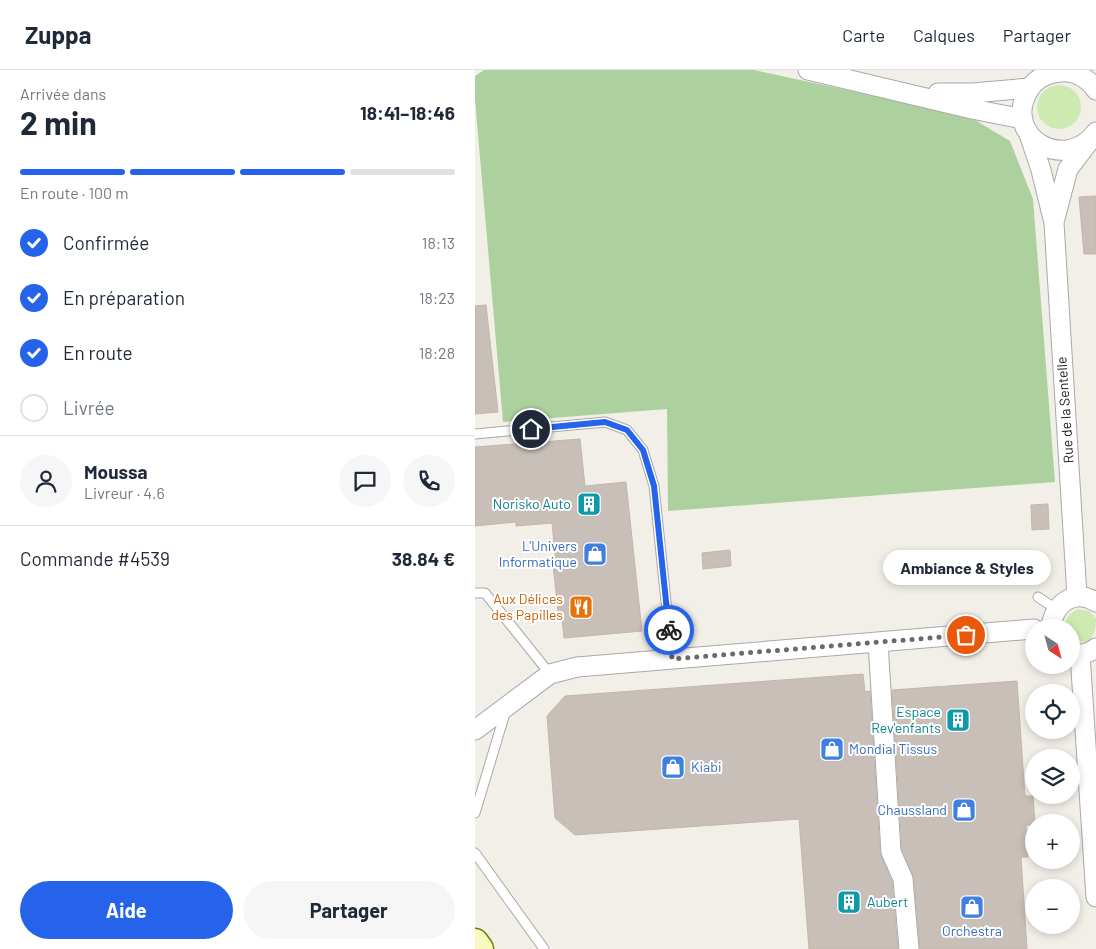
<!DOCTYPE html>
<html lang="fr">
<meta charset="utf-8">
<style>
body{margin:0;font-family:Barlow,sans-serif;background:#f6f6f7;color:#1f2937;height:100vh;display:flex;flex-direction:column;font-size:19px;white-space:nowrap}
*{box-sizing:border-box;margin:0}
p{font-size:16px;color:#747a83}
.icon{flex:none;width:28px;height:28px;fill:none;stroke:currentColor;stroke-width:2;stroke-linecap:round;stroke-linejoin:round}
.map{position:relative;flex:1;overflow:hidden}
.details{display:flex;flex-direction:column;background:#fff;width:475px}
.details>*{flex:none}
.needle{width:32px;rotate:144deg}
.controls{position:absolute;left:550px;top:549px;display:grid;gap:10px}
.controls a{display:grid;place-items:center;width:55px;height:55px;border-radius:50%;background:#fff;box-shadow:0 2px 8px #0003;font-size:25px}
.pin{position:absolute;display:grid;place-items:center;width:42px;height:42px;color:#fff;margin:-21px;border:2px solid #fff;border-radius:50%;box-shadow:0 1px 5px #0007}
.courier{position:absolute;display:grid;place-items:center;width:50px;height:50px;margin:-25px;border:4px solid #2563eb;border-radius:50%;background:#fff;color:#222;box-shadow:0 1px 6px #0007}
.bubble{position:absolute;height:35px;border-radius:18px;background:#fff;box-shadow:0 2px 8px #0003;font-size:16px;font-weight:700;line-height:35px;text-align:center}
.overview em{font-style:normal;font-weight:700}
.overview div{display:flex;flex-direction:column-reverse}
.overview{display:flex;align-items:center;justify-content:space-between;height:85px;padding:0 20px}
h1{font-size:32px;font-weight:700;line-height:38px}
.bar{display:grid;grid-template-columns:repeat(4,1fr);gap:8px 5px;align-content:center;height:60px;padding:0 20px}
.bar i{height:6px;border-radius:4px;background:#e0e1e3}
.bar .current{background:#2563eb}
.bar p{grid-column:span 4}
.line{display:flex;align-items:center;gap:12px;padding:0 20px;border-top:1px solid #e0e1e3}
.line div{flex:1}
.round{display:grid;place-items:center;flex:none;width:52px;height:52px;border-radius:26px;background:#f6f6f7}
ol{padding:0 20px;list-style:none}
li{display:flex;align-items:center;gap:15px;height:55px}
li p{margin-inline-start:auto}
li .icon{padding:5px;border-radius:50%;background:#2563eb;color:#fff;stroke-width:4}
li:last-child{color:#747a83}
li i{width:28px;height:28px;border:2px solid #e0e1e3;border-radius:50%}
.cta{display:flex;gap:10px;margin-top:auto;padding:10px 20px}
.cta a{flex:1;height:58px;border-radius:30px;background:#2563eb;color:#fff;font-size:20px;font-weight:700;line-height:58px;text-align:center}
.cta a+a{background:#f6f6f7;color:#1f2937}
header{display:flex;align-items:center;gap:30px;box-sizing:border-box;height:70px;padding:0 25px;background:#fff;border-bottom:1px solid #e0e1e3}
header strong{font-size:24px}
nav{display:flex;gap:28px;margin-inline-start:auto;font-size:18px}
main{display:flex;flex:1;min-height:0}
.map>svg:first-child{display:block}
.grass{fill:#cdebb0}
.forest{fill:#add19e}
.building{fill:#c7bfb8;stroke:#c4b6ab}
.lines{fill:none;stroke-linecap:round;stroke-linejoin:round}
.lane-casing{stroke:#a9a9a9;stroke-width:11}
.street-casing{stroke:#a9a9a9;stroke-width:21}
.secondary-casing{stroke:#707d05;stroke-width:29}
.lane{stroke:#fff;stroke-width:9}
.street{stroke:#fff;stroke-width:19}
.secondary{stroke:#f7fabf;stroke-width:26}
.done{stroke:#6b6a68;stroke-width:5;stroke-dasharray:0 9}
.route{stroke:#2563eb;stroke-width:6}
.labels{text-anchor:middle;stroke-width:4;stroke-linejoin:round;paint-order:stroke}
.street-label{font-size:14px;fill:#222;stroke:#fff}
.culture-label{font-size:14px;fill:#0d838f;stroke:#fff;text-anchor:end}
.shop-label{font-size:14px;fill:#366cbe;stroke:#fff;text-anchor:end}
.food-label{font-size:14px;fill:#c56008;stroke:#fff;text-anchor:end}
</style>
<header>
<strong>Zuppa</strong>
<nav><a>Carte</a><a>Calques</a><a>Partager</a></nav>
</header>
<main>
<section class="details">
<div class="overview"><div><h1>2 min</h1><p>Arrivée dans</p></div><em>18:41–18:46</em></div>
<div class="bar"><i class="current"></i><i class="current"></i><i class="current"></i><i></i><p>En route · 100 m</p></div>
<ol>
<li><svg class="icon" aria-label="check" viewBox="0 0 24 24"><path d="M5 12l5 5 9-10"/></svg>Confirmée<p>18:13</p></li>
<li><svg class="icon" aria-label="check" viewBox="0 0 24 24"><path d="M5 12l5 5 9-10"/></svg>En préparation<p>18:23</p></li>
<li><svg class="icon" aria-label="check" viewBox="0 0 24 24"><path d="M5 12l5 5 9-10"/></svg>En route<p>18:28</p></li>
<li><i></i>Livrée</li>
</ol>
<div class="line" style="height:90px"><a class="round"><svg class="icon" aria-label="person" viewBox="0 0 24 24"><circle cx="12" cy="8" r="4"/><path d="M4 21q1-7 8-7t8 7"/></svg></a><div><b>Moussa</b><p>Livreur · 4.6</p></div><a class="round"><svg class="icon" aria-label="chat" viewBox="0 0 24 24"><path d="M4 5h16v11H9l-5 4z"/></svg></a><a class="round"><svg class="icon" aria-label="phone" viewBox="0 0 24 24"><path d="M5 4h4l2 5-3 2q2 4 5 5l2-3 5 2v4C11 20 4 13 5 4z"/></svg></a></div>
<div class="line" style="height:65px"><div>Commande #4539</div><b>38.84 €</b></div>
<div class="cta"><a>Aide</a><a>Partager</a></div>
</section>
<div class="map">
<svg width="621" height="879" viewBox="0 0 621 879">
<rect width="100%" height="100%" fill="#f2efe9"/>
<!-- grass -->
<path class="grass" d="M562 37a22 22 0 1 1 44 0a22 22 0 1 1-44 0Z
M603 539 614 541 621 548C621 564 617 578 597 569L596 558 590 557C590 548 595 543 603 539Z"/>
<!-- forest -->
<path class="forest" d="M9 0H279L464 40 500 50 535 71 558 129 580 412 193 441 192 339 28 352 0 30V6Z"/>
<!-- building -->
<path class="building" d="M621 126V184H609L604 127Z
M11 235 23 342 0 344V236Z
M105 369 110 416 151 412 167 561 89 568 87 549 84 550 78 495H81L77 453 41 456V452L0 456V377Z
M573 434 574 459 557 460 556 435Z
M255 480 256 496 228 499 227 483Z
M388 604 390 622 395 621 405 783 417 812 423 879H334L324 749 100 765 80 748 72 646 90 626Z
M542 611 550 726H558L560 752 559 755H551L553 787H546L552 879H445L439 808 427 779 417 620Z"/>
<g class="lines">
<!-- lane casing -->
<g class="lane-casing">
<path id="lane" d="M0 364 130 352 152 360 168 380 179 416 197 589
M0 523H10L75 604
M563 527 581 539
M0 743 31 640
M0 783 69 879"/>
</g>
<!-- street casing -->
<g class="street-casing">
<path id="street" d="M333 0 497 39 548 49
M621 20C614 9 599 0 586 2 571 3 559 9 552 23 529 68 590 103 621 62
M463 23H498L554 18
M554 64 566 100 579 153 602 526
M579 152 593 99 613 73
M576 558C578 534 599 518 621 532
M403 572 416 782 428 809 434 879
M596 583C606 585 613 584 621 578
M605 584 621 827
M0 660 75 604 102 597 559 559"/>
</g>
<!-- secondary casing -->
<g class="secondary-casing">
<path id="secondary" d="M0 872 5 879"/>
</g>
<!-- lane -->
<use href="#lane" class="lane"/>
<!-- street -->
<use href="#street" class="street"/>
<!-- secondary -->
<use href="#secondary" class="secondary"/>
</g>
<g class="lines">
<!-- done -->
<path class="done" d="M194 560 197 589 491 565"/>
<!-- route -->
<path class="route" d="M56 359 130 352 152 360 168 380 179 416 194 560"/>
</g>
<!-- icons -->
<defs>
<g id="building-square" transform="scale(1.25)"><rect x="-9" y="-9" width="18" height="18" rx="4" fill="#0f9aa8" stroke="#fff"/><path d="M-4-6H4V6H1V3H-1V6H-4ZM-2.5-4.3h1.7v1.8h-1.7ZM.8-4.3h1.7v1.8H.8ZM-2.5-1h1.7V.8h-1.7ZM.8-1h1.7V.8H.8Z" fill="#fff"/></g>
<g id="shop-square" transform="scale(1.25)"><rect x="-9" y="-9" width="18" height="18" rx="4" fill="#3f7fe0" stroke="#fff"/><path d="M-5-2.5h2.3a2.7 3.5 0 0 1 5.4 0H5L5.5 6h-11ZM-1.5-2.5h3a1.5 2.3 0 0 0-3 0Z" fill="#fff"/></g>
<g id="restaurant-square" transform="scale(1.25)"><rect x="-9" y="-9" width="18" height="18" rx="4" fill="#e8710a" stroke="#fff"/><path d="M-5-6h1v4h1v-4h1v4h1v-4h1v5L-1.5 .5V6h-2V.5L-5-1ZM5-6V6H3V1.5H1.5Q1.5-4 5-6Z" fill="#fff"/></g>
</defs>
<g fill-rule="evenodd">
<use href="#building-square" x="114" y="434"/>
<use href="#shop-square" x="120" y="484"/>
<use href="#restaurant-square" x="106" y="537"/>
<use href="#building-square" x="483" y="650"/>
<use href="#shop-square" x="357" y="679"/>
<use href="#shop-square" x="198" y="697"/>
<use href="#shop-square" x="489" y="740"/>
<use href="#building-square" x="374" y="832"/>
<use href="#shop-square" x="497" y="837"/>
</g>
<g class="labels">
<!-- street labels -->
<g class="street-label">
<text transform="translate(590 340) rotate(-94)" y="5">Rue de la Sentelle</text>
</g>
<!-- culture labels -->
<g class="culture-label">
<text x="96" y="439">Norisko Auto</text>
<text x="466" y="647">Espace<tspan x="466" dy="16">Rev'enfants</tspan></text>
<text x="392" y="837" text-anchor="start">Aubert</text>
</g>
<!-- shop labels -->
<g class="shop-label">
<text x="102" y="481">L'Univers<tspan x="102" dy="16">Informatique</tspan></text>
<text x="374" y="684" text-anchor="start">Mondial Tissus</text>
<text x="216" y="702" text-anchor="start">Kiabi</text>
<text x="472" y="745">Chaussland</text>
<text x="497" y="866" text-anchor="middle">Orchestra</text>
</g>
<!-- food labels -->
<g class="food-label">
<text x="88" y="534">Aux Délices<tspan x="88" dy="16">des Papilles</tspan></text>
</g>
</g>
</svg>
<div class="controls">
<a><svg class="needle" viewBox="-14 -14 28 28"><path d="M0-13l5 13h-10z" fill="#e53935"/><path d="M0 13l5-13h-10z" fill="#747a83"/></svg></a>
<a><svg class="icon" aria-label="locate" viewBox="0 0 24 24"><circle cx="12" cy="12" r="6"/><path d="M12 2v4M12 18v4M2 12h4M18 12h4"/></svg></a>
<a><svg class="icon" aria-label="layers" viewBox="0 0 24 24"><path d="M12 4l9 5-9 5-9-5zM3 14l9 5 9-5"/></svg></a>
<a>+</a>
<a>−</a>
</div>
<div class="pin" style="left:491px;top:565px;background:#ea580c"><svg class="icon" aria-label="bag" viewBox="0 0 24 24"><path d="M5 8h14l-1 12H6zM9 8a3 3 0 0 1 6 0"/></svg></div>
<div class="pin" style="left:56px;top:359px;background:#1f2937"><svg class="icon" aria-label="home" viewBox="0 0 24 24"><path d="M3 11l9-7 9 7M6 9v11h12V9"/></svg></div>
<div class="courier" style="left:194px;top:560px"><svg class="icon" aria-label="bike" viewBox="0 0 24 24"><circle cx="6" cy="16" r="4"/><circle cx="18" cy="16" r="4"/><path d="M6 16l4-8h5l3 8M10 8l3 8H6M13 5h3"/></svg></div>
<div class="bubble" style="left:408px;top:480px;width:168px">Ambiance &amp; Styles</div>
</div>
</main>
